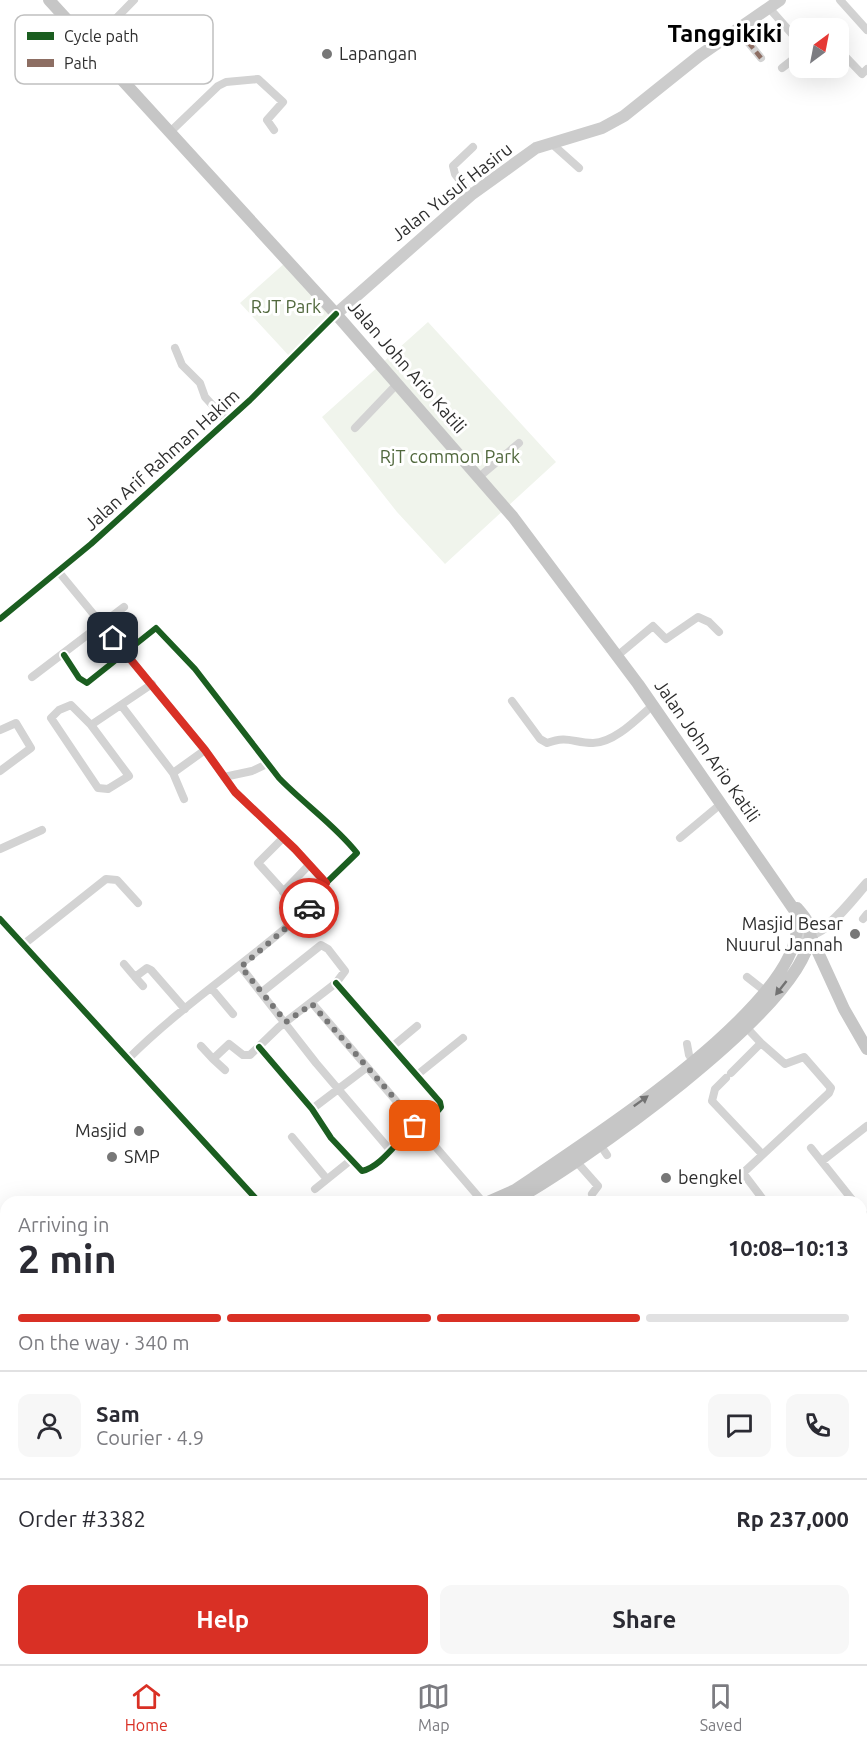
<!DOCTYPE html>
<meta charset="utf-8">
<style>
body{margin:0;font-family:Ubuntu,sans-serif;background:#f7f7f7;color:#2b2b33;height:100vh;display:flex;flex-direction:column;font-size:22px;white-space:nowrap}
*{box-sizing:border-box;margin:0}
p{font-size:20px;color:#7c7c81}
.icon{flex:none;width:33px;height:33px;fill:none;stroke:currentColor;stroke-width:2;stroke-linecap:round;stroke-linejoin:round}
.map{position:relative;flex:1;overflow:hidden}
.details{position:absolute;left:0px;top:1196px;width:867px;height:470px;display:flex;flex-direction:column;background:#fff;border-radius:18px 18px 0 0;box-shadow:0 6px 24px #0002}
.details>*{flex:none}
.needle{width:39px;rotate:32deg}
.buttons{position:absolute;left:789px;top:18px;display:grid;gap:12px}
.buttons a{display:grid;place-items:center;width:60px;height:60px;border-radius:12px;background:#fff;box-shadow:0 6px 24px #0002;font-size:30px}
.pin{position:absolute;display:grid;place-items:center;width:51px;height:51px;color:#fff;margin:-26px;border-radius:12px;box-shadow:0 3px 9px #0006}
.courier{position:absolute;display:grid;place-items:center;width:60px;height:60px;margin:-30px;border:4px solid #d93025;border-radius:50%;background:#fff;color:#222;box-shadow:0 2px 8px #0007}
.summary em{font-style:normal;font-weight:700}
.summary div{display:flex;flex-direction:column-reverse}
.summary{display:flex;align-items:center;justify-content:space-between;height:102px;padding:0 18px}
h1{font-size:39px;font-weight:700;line-height:45px}
.bar{display:grid;grid-template-columns:repeat(4,1fr);gap:9px 6px;align-content:center;height:72px;padding:0 18px}
.bar i{height:8px;border-radius:4px;background:#e1e1e2}
.bar .active{background:#d93025}
.bar p{grid-column:span 4}
.line{display:flex;align-items:center;gap:15px;padding:0 18px;border-top:2px solid #e1e1e2}
.line div{flex:1}
.round{display:grid;place-items:center;flex:none;width:63px;height:63px;border-radius:12px;background:#f7f7f7}
.cta{display:flex;gap:12px;margin-top:auto;padding:12px 18px}
.cta a{flex:1;height:69px;border-radius:12px;background:#d93025;color:#fff;font-size:24px;font-weight:700;line-height:69px;text-align:center}
.cta a+a{background:#f7f7f7;color:#2b2b33}
.tab-bar{display:flex;justify-content:space-around;align-items:center;height:84px;border-top:2px solid #e1e1e2;background:#fff;font-size:16px;color:#7c7c81}
.tab-bar a{display:grid;justify-items:center;gap:3px}
.tab-bar .active{color:#d93025}
.map>svg:first-child{display:block}
.green{fill:#f0f4ec}
.lines{fill:none;stroke-linecap:round;stroke-linejoin:round}
.minor{stroke:#d3d3d3;stroke-width:8}
.tertiary{stroke:#d3d3d3;stroke-width:10}
.secondary{stroke:#ccc;stroke-width:12}
.primary{stroke:#c6c6c6;stroke-width:12}
.quiet{stroke:#8d6e63;stroke-width:4.5;stroke-dasharray:9 4.5;stroke-linecap:butt}
.cycleway-casing{stroke:#fff;stroke-width:10}
.cycleway{stroke:#1b5e20;stroke-width:6}
.oneway{fill:#727272}
.done{stroke:#777;stroke-width:6;stroke-dasharray:0 10.8}
.route{stroke:#d93025;stroke-width:8}
.poi-dot{fill:#777;stroke:#fff;stroke-width:2}
.labels{text-anchor:middle;stroke-width:6;stroke-linejoin:round;paint-order:stroke}
.poi-label{font-size:18px;fill:#2e2e2e;stroke:#fff;text-anchor:start}
.street-label{font-size:18px;fill:#2e2e2e;stroke:#fff}
.park-label{font-size:18px;fill:#51683d;stroke:#fff}
.district-label{font-size:24px;font-weight:bold;fill:#000;stroke:#fff}
.key{fill:#fff;stroke:#c0c0c0;stroke-width:1.5}
.key-label{font-size:16px;fill:#2e2e2e}
</style>
<div class="map">
<svg width="867" height="1664" viewBox="0 0 867 1664">
<rect width="100%" height="100%" fill="#fff"/>
<!-- green -->
<path class="green" d="M286 262 334 315 291 358 240 303Z
M428 322 556 462 445 564 397 512 322 417Z"/>
<g class="lines">
<!-- minor -->
<path class="minor" d="M840 0 867 30
M770 9 800 43
M739 31 761 58
M90 45 134 0
M841 52 862 74 867 69
M782 68 800 54
M169 133 218 86 226 82 258 79 283 102 267 120 274 130
M551 143 579 168
M471 195 455 174 453 166 473 147
M175 348 182 365 200 383 205 397 226 420
M355 428 397 384
M479 477 519 443
M58 571 205 750 235 792 295 849 326 883
M0 619 91 544 250 400 336 314
M64 655 79 678 87 683 156 628 195 669 279 778C304 804 335 825 357 853L326 883 318 898 303 913
M617 656 653 626 666 639 698 617 709 622 719 632
M32 677 124 607
M512 701 540 739 547 743C568 735 573 743 593 743 614 743 637 719 653 705
M121 705 173 773 205 750
M91 725 71 705 59 710 51 718 98 788 108 789 129 776 91 725 152 684
M0 730 16 723 31 748 0 771
M173 773 184 799
M224 777 252 771 267 764
M680 838 722 803
M0 849 42 830
M283 892 309 865
M0 919 259 1202
M863 919 867 914
M24 944 106 879 117 880 138 903
M124 964 135 977 147 968 151 970 185 1009
M241 967 316 1063 390 1150
M135 977 143 986
M747 977 765 991
M212 989 233 1014
M312 1003 483 1202
M761 1043 785 1064 804 1057 831 1088 829 1093 743 1173 765 1202
M687 1044 689 1055 694 1063
M201 1046 213 1059 229 1044 243 1055H250L279 1027 336 983 345 971 328 949 321 945 262 992
M393 1046 417 1026
M259 1047 312 1109 331 1138 362 1171C381 1167 397 1141 412 1129 421 1120 433 1119 441 1107L440 1102 336 983
M128 1059C182 1005 246 964 303 913L258 863 283 838
M213 1059 225 1070
M731 1073 761 1043 746 1027
M417 1075 463 1038
M726 1078 715 1089 712 1101 762 1154
M312 1109 366 1068
M292 1137 326 1178
M599 1143 607 1155
M811 1148 854 1202
M575 1160 598 1186 592 1194
M822 1161 867 1126
M315 1189 351 1160
M861 1211 867 1218
M0 1397 6 1391
M861 1519 867 1526
M0 1568 6 1574
M861 1585 867 1580
M277 1659 282 1664
M634 1661 637 1664
M662 1664 676 1659
M767 1664 772 1659"/>
<!-- tertiary -->
<path class="tertiary" d="M798 938C826 937 849 903 867 883"/>
<!-- secondary -->
<path class="secondary" d="M336 314 471 195 536 148 602 128 624 116 699 56 780 0"/>
<!-- primary -->
<path class="primary" d="M49 0 336 314 513 517 638 684 795 911C822 992 591 1137 533 1178L515 1190 488 1202
M811 937 844 1009 867 1049
M511 1202C577 1167 802 1009 810 936 812 925 804 916 797 908
M0 1536 6 1531
M0 1550 6 1545"/>
<!-- quiet -->
<path class="quiet" d="M739 31 761 58"/>
<!-- cycleway casing -->
<g class="cycleway-casing">
<path id="cycleway" d="M0 619 91 544 250 400 336 314
M64 655 79 678 87 683 156 628 195 669 279 778C304 804 335 825 357 853L326 883 318 898 303 913
M0 919 259 1202
M259 1047 312 1109 331 1138 362 1171C381 1167 397 1141 412 1129 421 1120 433 1119 441 1107L440 1102 336 983"/>
</g>
<!-- cycleway -->
<use href="#cycleway" class="cycleway"/>
</g>
<!-- one-way arrows -->
<defs><path id="oneway-solid" d="M-6-.8H1V-3.2L6.5 0L1 3.2V.8H-6Z" transform="scale(1.5)"/></defs>
<g class="oneway">
<use href="#oneway-solid" transform="translate(781 988) rotate(128)"/>
<use href="#oneway-solid" transform="translate(641 1101) rotate(-36)"/>
</g>
<g class="lines">
<!-- done -->
<path class="done" d="M309 908 241 967 286 1022 312 1004 417 1124 415 1126"/>
<!-- route -->
<path class="route" d="M113 638 205 750 235 792 295 849 326 883 309 908"/>
</g>
<!-- markers -->
<g class="poi-dot">
<circle cx="327" cy="54" r="6"/>
<circle cx="855" cy="934" r="6"/>
<circle cx="139" cy="1131" r="6"/>
<circle cx="112" cy="1157" r="6"/>
<circle cx="666" cy="1178" r="6"/>
</g>
<g class="labels">
<!-- poi labels -->
<g class="poi-label">
<text x="339" y="60">Lapangan</text>
<text x="843" y="930" text-anchor="end">Masjid Besar<tspan x="843" dy="21">Nuurul Jannah</tspan></text>
<text x="127" y="1137" text-anchor="end">Masjid</text>
<text x="124" y="1163">SMP</text>
<text x="678" y="1184">bengkel</text>
</g>
<!-- street labels -->
<g class="street-label">
<text transform="translate(452 192) rotate(-38)" y="6">Jalan Yusuf Hasiru</text>
<text transform="translate(407 367) rotate(49)" y="6">Jalan John Ario Katili</text>
<text transform="translate(162 460) rotate(-42)" y="6">Jalan Arif Rahman Hakim</text>
<text transform="translate(707 751) rotate(55)" y="6">Jalan John Ario Katili</text>
</g>
<!-- park labels -->
<g class="park-label">
<text x="286" y="313">RJT Park</text>
<text x="450" y="463">RjT common Park</text>
</g>
<!-- district labels -->
<g class="district-label">
<text x="725" y="42">Tanggikiki</text>
</g>
</g>
<!-- legend -->
<rect x="15" y="15" width="198" height="69" rx="9" class="key"/>
<rect x="27" y="32" width="27" height="8" fill="#1b5e20"/>
<rect x="27" y="59" width="27" height="8" fill="#8d6e63"/>
<g class="key-label">
<text x="64" y="42">Cycle path</text>
<text x="64" y="69">Path</text>
</g>
</svg>
<div class="buttons">
<a><svg class="needle" viewBox="-14 -14 28 28"><path d="M0-13l5 13h-10z" fill="#e53935"/><path d="M0 13l5-13h-10z" fill="#7c7c81"/></svg></a>
</div>
<div class="pin" style="left:415px;top:1126px;background:#ea580c"><svg class="icon" aria-label="bag" viewBox="0 0 24 24"><path d="M5 8h14l-1 12H6zM9 8a3 3 0 0 1 6 0"/></svg></div>
<div class="pin" style="left:113px;top:638px;background:#1f2937"><svg class="icon" aria-label="home" viewBox="0 0 24 24"><path d="M3 11l9-7 9 7M6 9v11h12V9"/></svg></div>
<div class="courier" style="left:309px;top:908px"><svg class="icon" aria-label="car" viewBox="0 0 24 24"><path d="M5 17H2v-5l4-1 3-4h7l3 4 3 1v5h-3M9 17h6M6 11h13"/><circle cx="7" cy="17" r="2"/><circle cx="17" cy="17" r="2"/></svg></div>
<section class="details">
<div class="summary"><div><h1>2 min</h1><p>Arriving in</p></div><em>10:08–10:13</em></div>
<div class="bar"><i class="active"></i><i class="active"></i><i class="active"></i><i></i><p>On the way · 340 m</p></div>
<div class="line" style="height:108px"><a class="round"><svg class="icon" aria-label="person" viewBox="0 0 24 24"><circle cx="12" cy="8" r="4"/><path d="M4 21q1-7 8-7t8 7"/></svg></a><div><b>Sam</b><p>Courier · 4.9</p></div><a class="round"><svg class="icon" aria-label="chat" viewBox="0 0 24 24"><path d="M4 5h16v11H9l-5 4z"/></svg></a><a class="round"><svg class="icon" aria-label="phone" viewBox="0 0 24 24"><path d="M5 4h4l2 5-3 2q2 4 5 5l2-3 5 2v4C11 20 4 13 5 4z"/></svg></a></div>
<div class="line" style="height:78px"><div>Order #3382</div><b>Rp 237,000</b></div>
<div class="cta"><a>Help</a><a>Share</a></div>
</section>
</div>
<nav class="tab-bar">
<a class="active"><svg class="icon" aria-label="home" viewBox="0 0 24 24"><path d="M3 11l9-7 9 7M6 9v11h12V9"/></svg>Home</a>
<a><svg class="icon" aria-label="map" viewBox="0 0 24 24"><path d="M3 6l6-2 6 2 6-2v14l-6 2-6-2-6 2zM9 4v14M15 6v14"/></svg>Map</a>
<a><svg class="icon" aria-label="saved" viewBox="0 0 24 24"><path d="M7 4h10v16l-5-4-5 4z"/></svg>Saved</a>
</nav>
